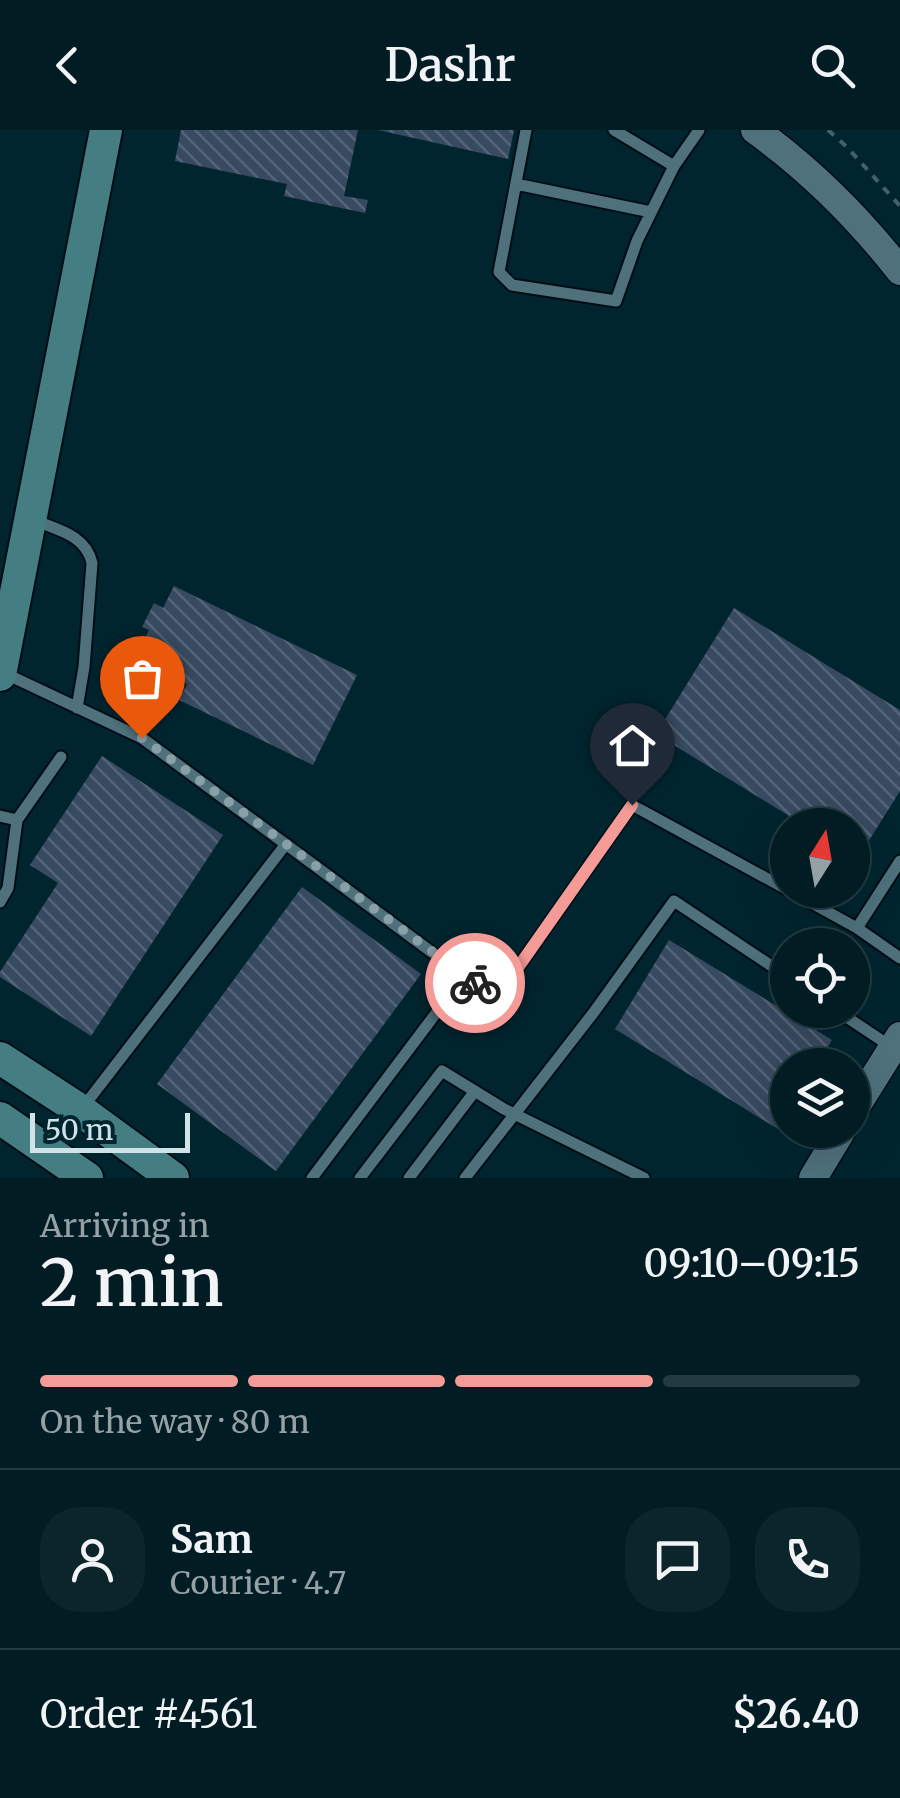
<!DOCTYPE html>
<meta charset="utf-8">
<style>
body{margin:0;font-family:Merriweather,serif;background:#0b252b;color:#f1f3f6;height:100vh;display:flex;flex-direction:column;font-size:38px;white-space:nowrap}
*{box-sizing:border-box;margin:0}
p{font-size:32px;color:#96a1a6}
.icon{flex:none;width:55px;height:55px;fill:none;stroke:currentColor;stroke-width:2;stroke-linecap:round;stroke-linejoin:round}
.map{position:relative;height:1048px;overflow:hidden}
.details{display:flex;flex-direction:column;background:#011c23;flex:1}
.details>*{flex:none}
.needle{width:65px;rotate:11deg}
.fabs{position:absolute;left:770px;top:678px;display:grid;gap:20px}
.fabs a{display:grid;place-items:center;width:100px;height:100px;border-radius:50%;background:#011c23;box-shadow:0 10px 40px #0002,0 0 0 2px #233a41;font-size:50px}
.scale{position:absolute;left:30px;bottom:25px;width:160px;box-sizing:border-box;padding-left:10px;border:5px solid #d0e3e9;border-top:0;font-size:28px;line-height:35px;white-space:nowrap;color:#d0e3e9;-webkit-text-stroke:8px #01252f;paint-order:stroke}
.pin{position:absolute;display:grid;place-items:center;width:85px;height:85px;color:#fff;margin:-102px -42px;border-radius:50% 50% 50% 0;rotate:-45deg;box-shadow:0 0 10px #0007}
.pin .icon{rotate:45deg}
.courier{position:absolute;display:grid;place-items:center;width:100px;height:100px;margin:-50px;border:8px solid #f59b97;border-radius:50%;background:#fff;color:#222;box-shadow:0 2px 12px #0007}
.headline em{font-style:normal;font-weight:600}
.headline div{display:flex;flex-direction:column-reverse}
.headline{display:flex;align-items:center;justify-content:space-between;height:170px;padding:0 40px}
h1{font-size:65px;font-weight:600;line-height:75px}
.bar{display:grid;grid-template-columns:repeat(4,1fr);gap:15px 10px;align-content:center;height:120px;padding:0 40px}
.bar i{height:12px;border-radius:8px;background:#233a41}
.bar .active{background:#f59b97}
.bar p{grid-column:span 4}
.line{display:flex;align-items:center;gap:25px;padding:0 40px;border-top:2px solid #233a41}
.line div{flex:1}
.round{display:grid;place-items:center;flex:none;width:105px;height:105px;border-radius:40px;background:#0b252b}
header{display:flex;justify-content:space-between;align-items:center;height:130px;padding:0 40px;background:#011c23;font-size:45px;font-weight:600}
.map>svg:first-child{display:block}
.building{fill:url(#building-back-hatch)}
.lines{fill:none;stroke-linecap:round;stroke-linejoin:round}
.service-casing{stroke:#000d14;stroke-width:15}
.tertiary-casing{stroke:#000d14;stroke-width:31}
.secondary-casing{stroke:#000d14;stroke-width:36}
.path{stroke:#42616a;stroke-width:4;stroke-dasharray:8 8;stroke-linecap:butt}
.service{stroke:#4e717c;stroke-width:11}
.tertiary{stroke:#4e717c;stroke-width:28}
.secondary{stroke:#447e83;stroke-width:32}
.done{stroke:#88a0a8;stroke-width:10;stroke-dasharray:0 18}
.route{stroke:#f59b97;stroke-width:12}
</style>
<header><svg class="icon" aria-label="back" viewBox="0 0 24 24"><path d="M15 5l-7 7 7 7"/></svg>Dashr<svg class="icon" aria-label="search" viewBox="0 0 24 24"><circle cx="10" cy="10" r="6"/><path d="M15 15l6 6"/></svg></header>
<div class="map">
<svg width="900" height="1048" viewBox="0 0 900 1048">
<defs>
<pattern id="building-back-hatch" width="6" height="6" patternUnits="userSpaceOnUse" patternTransform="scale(2.5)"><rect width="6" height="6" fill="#384a60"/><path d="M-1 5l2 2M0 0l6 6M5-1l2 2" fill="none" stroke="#546477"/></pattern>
</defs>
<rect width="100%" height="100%" fill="#01252f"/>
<!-- building -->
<path class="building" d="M181 0H358L344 66 368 70 365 83 284 66 287 54 175 31Z
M378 0H514L508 29Z
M174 456 357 545 313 635 179 570 187 554 135 529 149 500 142 497 154 473 163 478Z
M734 478 900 580V661L858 728 852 725V695H804L656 604Z
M102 626 223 705 91 906 0 847V842L58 753 30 735Z
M302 757 421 844 276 1041 157 954Z
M669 810 832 910 817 935H788V983L778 999 615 899Z"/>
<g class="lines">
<!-- service casing -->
<g class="service-casing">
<path id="service" d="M526 0 499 142 512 155 616 171 637 111 674 36
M614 0 674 36 699 0
M516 54 651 82
M36 391C59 400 86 406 92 433L84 537 77 578
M2 542 142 608 464 846 498 866 632 675 788 760
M0 686 17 690 61 627
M788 760 857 798 900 828
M0 772 8 758 17 690
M857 798 900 731
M836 880 893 918
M84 976 286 714
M312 1048 464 846
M360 1048 442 941 504 979 644 1048
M409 1048 475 961
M465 1048 594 882 674 771 788 847"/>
</g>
<!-- tertiary casing -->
<g class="tertiary-casing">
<path id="tertiary" d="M755 0C812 41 857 86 900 141
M852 983 900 906
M813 1048 842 1000"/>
</g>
<!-- secondary casing -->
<g class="secondary-casing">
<path id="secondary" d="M0 545 106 0
M0 928 80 980 173 1048
M0 988 87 1048"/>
</g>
<!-- path -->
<path class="path" d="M828 0 847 17 900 76"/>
<!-- service -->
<use href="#service" class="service"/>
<!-- tertiary -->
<use href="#tertiary" class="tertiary"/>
<!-- secondary -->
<use href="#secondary" class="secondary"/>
</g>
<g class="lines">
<!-- done -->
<path class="done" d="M142 608 475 853"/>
<!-- route -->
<path class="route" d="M475 853 498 866 632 675"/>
</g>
</svg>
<div class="fabs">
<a><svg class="needle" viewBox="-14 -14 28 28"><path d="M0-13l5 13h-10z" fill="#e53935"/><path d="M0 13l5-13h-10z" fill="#96a1a6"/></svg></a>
<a><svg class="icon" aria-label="locate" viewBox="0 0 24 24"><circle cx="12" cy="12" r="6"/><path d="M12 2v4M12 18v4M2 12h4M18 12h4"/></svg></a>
<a><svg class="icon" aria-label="layers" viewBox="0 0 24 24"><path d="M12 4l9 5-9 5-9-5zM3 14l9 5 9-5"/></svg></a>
</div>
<div class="scale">50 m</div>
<div class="pin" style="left:142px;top:608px;background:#ea580c"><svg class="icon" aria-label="bag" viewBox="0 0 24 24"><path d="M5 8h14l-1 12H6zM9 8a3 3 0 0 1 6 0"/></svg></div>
<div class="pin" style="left:632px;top:675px;background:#1f2937"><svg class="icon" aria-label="home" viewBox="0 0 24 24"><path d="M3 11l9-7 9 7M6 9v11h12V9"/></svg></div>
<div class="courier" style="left:475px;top:853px"><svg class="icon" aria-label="bike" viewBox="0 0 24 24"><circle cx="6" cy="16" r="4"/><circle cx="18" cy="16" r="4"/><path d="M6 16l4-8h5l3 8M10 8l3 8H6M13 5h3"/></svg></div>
</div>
<section class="details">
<div class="headline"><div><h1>2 min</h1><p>Arriving in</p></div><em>09:10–09:15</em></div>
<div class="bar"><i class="active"></i><i class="active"></i><i class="active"></i><i></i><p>On the way · 80 m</p></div>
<div class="line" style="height:180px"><a class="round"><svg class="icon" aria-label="person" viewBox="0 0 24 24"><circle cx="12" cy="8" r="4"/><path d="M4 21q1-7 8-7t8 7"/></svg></a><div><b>Sam</b><p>Courier · 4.7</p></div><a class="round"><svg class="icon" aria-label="chat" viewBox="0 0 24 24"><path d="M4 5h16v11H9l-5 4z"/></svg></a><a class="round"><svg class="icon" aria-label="phone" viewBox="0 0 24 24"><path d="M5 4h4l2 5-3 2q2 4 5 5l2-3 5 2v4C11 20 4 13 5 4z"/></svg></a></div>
<div class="line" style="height:130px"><div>Order #4561</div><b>$26.40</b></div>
</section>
